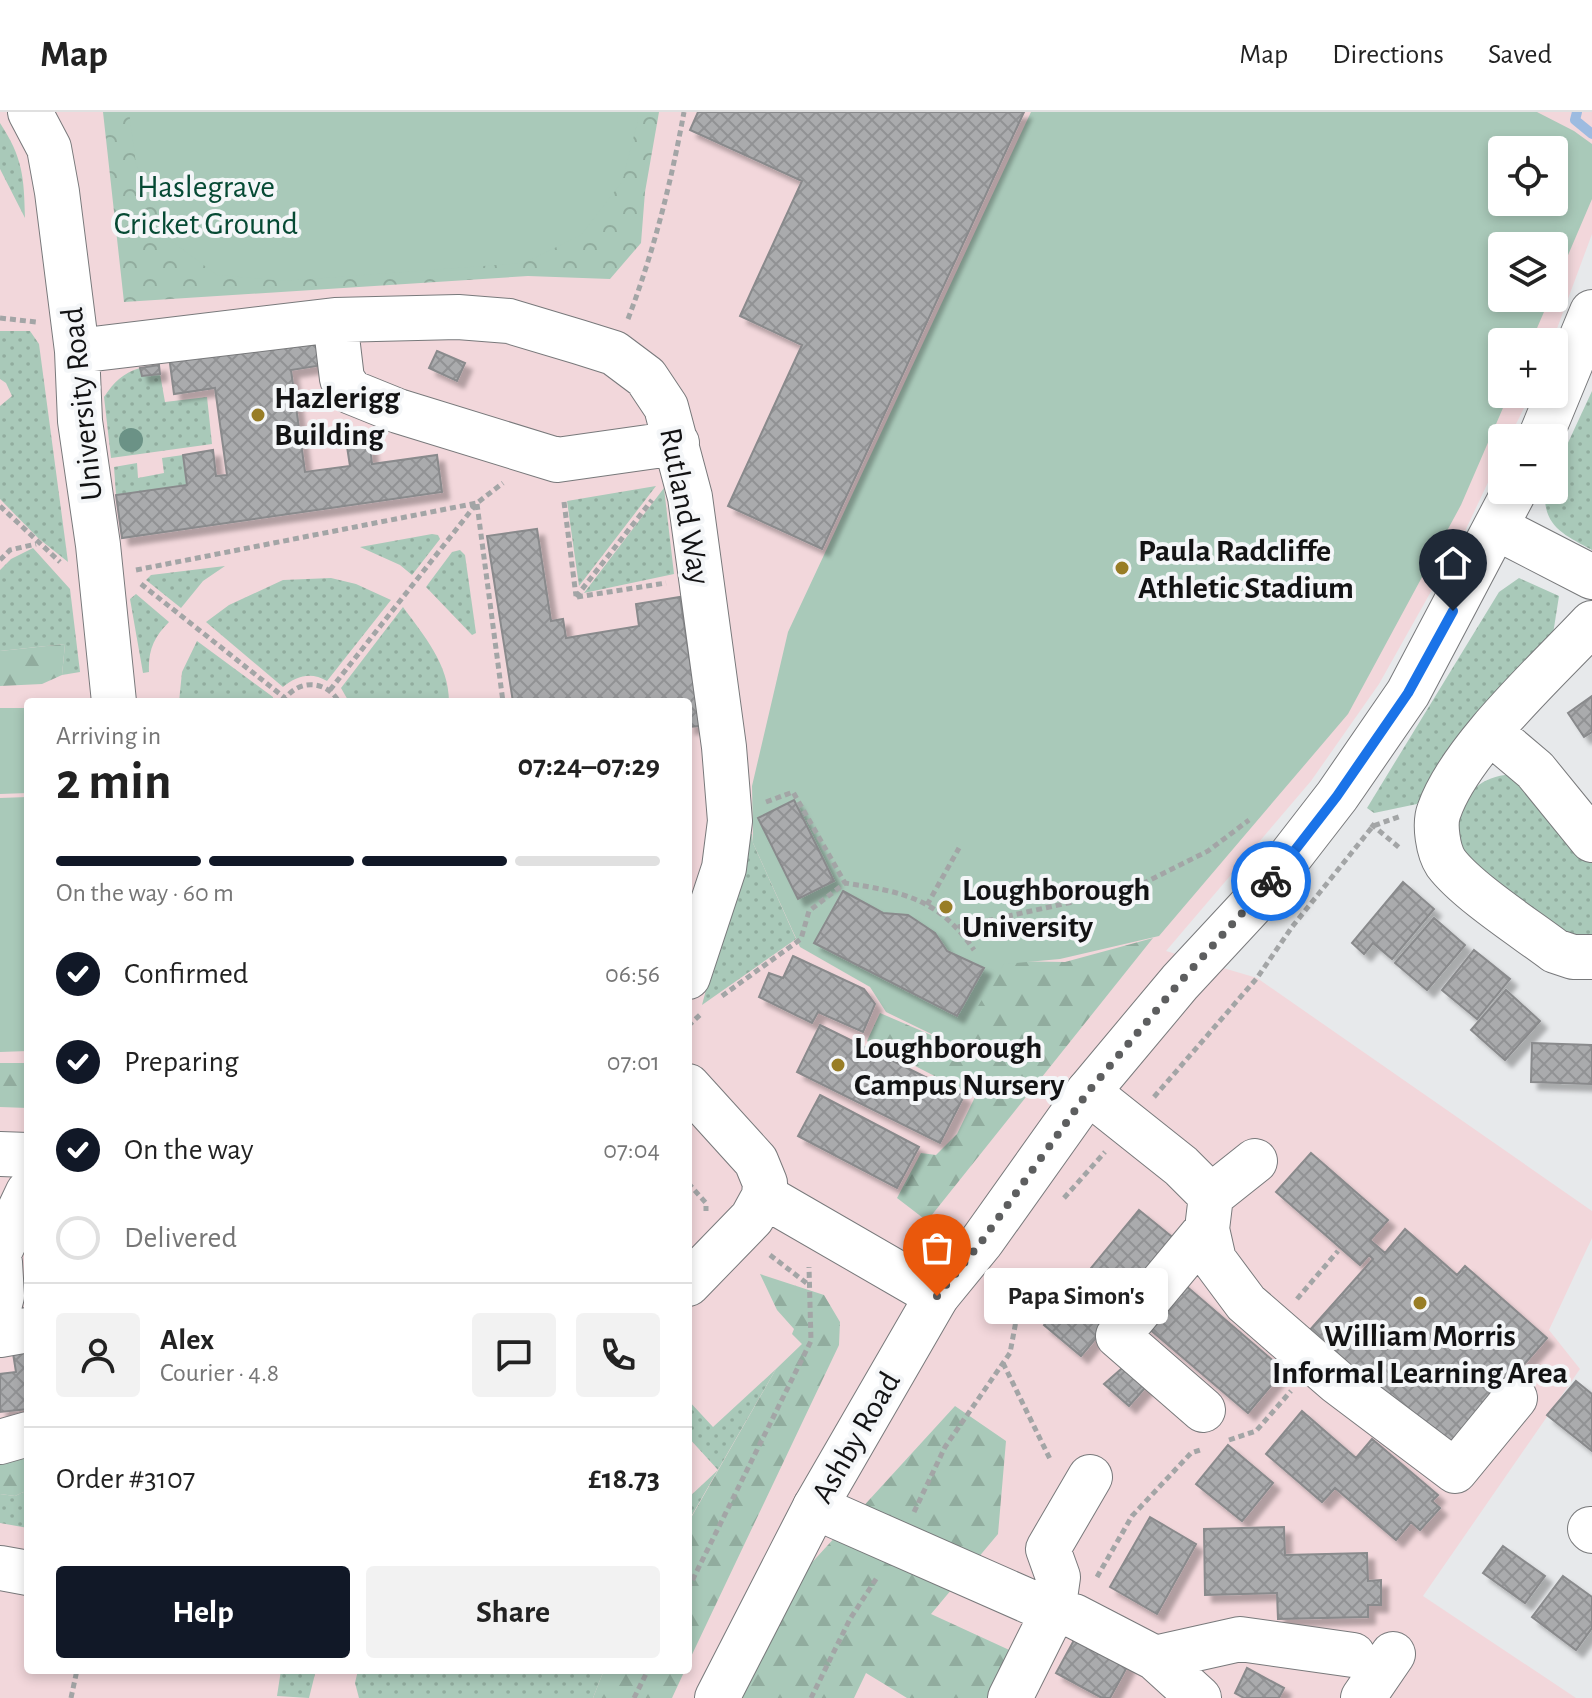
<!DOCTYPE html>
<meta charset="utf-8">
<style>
body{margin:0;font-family:"Alegreya Sans",sans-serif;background:#f2f2f2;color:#222;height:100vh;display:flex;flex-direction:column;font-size:30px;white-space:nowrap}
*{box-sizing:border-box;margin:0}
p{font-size:26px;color:#767676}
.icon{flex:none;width:44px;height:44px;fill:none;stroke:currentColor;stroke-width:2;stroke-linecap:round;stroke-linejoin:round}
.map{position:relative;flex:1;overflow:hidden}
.details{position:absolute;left:24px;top:586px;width:668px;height:976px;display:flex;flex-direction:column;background:#fff;border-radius:8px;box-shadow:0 4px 12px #0003}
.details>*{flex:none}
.tools{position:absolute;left:1488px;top:24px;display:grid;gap:16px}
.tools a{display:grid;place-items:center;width:80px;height:80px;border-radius:8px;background:#fff;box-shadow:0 4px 12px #0003;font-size:40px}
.pin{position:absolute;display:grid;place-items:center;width:68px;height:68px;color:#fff;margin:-82px -34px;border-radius:50% 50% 50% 0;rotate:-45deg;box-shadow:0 0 8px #0007}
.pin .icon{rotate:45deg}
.courier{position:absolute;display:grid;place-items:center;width:80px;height:80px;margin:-40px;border:6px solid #1a73e8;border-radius:50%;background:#fff;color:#222;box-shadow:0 2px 10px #0007}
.bubble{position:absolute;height:56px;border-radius:8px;background:#fff;box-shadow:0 4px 12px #0003;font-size:26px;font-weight:600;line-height:56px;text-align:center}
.overview em{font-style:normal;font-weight:600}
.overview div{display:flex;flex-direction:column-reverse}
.overview{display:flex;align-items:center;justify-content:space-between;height:136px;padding:0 32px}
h1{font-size:52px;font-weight:600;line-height:60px}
.bar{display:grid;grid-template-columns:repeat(4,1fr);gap:12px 8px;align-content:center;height:96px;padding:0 32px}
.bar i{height:10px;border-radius:6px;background:#e0e0e0}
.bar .on{background:#111827}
.bar p{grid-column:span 4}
.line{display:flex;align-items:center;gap:20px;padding:0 32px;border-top:2px solid #e0e0e0}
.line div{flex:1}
.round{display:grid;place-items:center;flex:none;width:84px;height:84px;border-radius:8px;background:#f2f2f2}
ol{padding:0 32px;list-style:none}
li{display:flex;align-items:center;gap:24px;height:88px}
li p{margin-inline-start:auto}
li .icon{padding:8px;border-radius:50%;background:#111827;color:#fff;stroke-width:4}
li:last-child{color:#767676}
li i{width:44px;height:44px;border:4px solid #e0e0e0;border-radius:50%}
.primary-button{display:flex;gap:16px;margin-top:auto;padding:16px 32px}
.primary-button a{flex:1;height:92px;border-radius:8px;background:#111827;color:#fff;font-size:32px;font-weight:600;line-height:92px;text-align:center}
.primary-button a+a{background:#f2f2f2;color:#222}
header{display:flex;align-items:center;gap:48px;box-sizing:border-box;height:112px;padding:0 40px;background:#fff;border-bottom:2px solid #e0e0e0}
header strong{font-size:38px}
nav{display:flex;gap:44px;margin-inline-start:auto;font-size:28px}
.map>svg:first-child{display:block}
.education{fill:#f2d7db;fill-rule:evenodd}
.grass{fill:url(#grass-dots)}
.forest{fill:url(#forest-firs)}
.park{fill:url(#park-crowns)}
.pitch{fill:#a9c9b9;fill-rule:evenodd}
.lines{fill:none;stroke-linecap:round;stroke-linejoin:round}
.stream{stroke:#9dbbe0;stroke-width:10}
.building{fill:url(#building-cross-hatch);stroke:#898a8c;stroke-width:2;filter:url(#shadow)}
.minor-casing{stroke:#78797b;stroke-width:46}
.major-casing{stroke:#78797b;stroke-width:46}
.path{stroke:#a3a5a6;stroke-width:5;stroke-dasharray:6 4;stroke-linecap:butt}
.minor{stroke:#fff;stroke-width:44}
.major{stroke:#fff;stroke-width:44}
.tree{fill:#6b9286}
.done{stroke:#5d5e5f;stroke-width:8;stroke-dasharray:0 14.4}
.route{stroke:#1a73e8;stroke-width:10}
.poi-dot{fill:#987d26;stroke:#f4f6f8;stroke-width:3}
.labels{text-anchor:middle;stroke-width:8;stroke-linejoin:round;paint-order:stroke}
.park-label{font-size:32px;fill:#064a34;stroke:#f4f6f8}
.poi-label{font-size:32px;font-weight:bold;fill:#131314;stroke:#f4f6f8;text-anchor:start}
.street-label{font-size:32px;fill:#131314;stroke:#f4f6f8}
</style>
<header>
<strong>Map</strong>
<nav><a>Map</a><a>Directions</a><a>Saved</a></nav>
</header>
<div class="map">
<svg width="1592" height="1586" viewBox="0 0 1592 1586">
<defs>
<pattern id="grass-dots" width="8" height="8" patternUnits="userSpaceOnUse" patternTransform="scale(2)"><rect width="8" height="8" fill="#a9c9b9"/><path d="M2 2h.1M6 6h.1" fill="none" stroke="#91ac9e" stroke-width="1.8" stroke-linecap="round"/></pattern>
<pattern id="forest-firs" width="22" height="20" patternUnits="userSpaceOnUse" patternTransform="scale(2)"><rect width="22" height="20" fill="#a9c9b9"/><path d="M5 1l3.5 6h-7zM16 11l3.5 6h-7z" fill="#91ac9e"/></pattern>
<pattern id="park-crowns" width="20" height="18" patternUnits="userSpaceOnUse" patternTransform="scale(2)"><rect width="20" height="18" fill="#a9c9b9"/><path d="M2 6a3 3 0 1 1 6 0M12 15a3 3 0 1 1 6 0" fill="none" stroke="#91ac9e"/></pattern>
<pattern id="building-cross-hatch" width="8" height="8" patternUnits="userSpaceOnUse" patternTransform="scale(2)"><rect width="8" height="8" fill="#aaabad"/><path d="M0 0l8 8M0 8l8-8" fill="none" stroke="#919294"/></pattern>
<filter id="shadow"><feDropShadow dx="7" dy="7" stdDeviation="2" flood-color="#0004"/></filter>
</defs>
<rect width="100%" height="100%" fill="#e7e9eb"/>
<!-- education -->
<path class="education" d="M0 0H1592V122L1552 230H1502V282H1531L1509 326H1502V341L1465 419 1379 572 1311 669 1166 839 1257 866 1592 1099V1126L1549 1218 1580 1257 1423 1484 1576 1586H0ZM1502 38H1554V90H1502ZM1502 134H1554V186H1502ZM28 590H688V1558H28Z"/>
<!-- grass -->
<path class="grass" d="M0 11C23 46 24 65 25 106L0 57Z
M0 219H30L39 232 68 450 38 426 0 387V294L12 284 6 271 0 267Z
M140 256 142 264 160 262 165 290 207 285 212 332 111 346 104 285C114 270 123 261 140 256Z
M1592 279V438C1565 423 1543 415 1545 380L1554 378V361Z
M183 343 187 373 116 383 114 355 137 351 138 366 164 361 162 346Z
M656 374 579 474 567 389Z
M664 376 674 462 584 481Z
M432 422 438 423 440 427 412 463 400 453 360 435Z
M33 436 70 477 80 560 62 563 65 532 0 539V458L11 447Z
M460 438 465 443 476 521 472 523 426 475 452 440Z
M225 454 203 469 181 496 146 468 151 463Z
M331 466 356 472 391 488 327 569C312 560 297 563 283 575L206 510 229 493 283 468Z
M1519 466 1559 484 1553 522 1509 565 1417 692 1374 701 1367 696 1499 480Z
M136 482 169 510C154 525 148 538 149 560L143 561 130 487Z
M403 495C424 524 449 552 449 590H349L341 576Z
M197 529 273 585V590H179L182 560Z
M1505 663 1522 665 1534 671 1592 751V832L1583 835 1464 756 1451 709C1463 686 1478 666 1505 663Z
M747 722H752L753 731 796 827 702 893Z
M776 1257 688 1410V1386L718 1358 688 1325V1288L713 1315Z
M28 1378V1416L0 1411V1382L15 1384Z
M281 1558H316L309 1586 277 1584Z
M358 1558H604L593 1586H359L355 1571Z"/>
<!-- forest -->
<path class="forest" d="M65 532 62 563 42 572 0 574V539Z
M1153 826 927 1109 897 1086 921 1041 936 1043 957 1022 975 985 867 929 880 901 952 932 1001 849 1065 850Z
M0 951H28V996L0 995Z
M760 1162 824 1183 840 1210 839 1233 688 1551V1411L776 1257 802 1232 792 1222 794 1217 777 1198Z
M955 1294 1006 1329 998 1422 931 1502 1018 1542 991 1586H907L866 1561 854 1586H736L806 1457Z
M28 1337V1378L15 1384 0 1382V1346Z
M604 1558H685L672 1586H593Z"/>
<!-- park -->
<path class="park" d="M103 0H659L645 80 641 131 610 167 528 164 124 190Z"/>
<!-- pitch -->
<path class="pitch" d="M129 0H638L637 12 622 70 581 123 524 151 284 169 217 163 170 128 136 52Z
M1031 0H1537L1574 19 1592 32V87L1554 176V134H1502V186H1550L1531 230H1502V282H1509L1461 393 1348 602 1159 824 1060 847 1004 852 954 933 886 900 870 875 800 835 753 731 752 674 788 520ZM1502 38H1554V90H1502Z
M0 596H28V681L0 682Z
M28 685V939L0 940V686Z"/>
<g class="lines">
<!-- stream -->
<path class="stream" d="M1577 0 1575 8 1592 22"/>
</g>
<!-- building -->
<path class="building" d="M698 0H1024L822 437 728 394 802 233 740 204 802 69 690 18Z
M319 222 323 253 291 258 305 360 350 354 346 328 369 325 372 352 437 343 442 380 122 426 116 383 187 373 183 343 213 338 216 364 227 363 215 276 174 282 169 244Z
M437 239 465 251 457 269 429 256Z
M159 253 160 262 142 264 140 256Z
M537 417 551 509 563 507 566 526 639 514 636 492 680 485 700 614 688 615V590H513L487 424Z
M1592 584V620L1584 625 1568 601Z
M794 688 834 769 798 787 758 706Z
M1403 770 1434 797 1392 847 1373 831 1364 842 1352 831Z
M843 779 883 801 908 803 935 821 947 839 984 856 957 904 814 831Z
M1434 806 1465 833 1427 878 1395 851Z
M1474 838 1510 867 1477 907 1442 878Z
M793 844 864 877 875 892 863 920 818 900 812 911 759 885 769 861 783 866Z
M1506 878 1540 909 1505 948 1471 918Z
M820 913 964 984 940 1031 797 960Z
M1532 931 1592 933V972L1531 970Z
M820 983 919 1035 897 1076 798 1024Z
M1311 1041 1388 1108 1370 1128 1385 1141 1405 1117 1457 1163 1465 1154 1547 1226 1447 1341 1309 1219 1373 1147 1369 1143 1360 1153 1276 1080Z
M1139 1098 1177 1129 1081 1244 1044 1213Z
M1178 1167 1284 1258 1248 1301 1141 1210Z
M28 1232V1297L0 1300V1262L16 1260 12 1235Z
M1129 1250 1151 1269 1129 1294 1104 1272Z
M1576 1269 1592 1282V1339L1547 1303Z
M1302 1299 1356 1346 1372 1327 1438 1383 1432 1389 1440 1396 1420 1418 1411 1410 1396 1428 1335 1376 1322 1390 1266 1342Z
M1228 1333 1273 1371 1242 1409 1196 1372Z
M1150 1405 1196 1432 1157 1502 1110 1475Z
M1284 1415 1285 1443 1367 1441 1368 1469 1381 1468V1493H1368V1505L1278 1507 1277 1481 1205 1483 1204 1417Z
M1503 1434 1545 1464 1525 1491 1483 1461Z
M1563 1464 1592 1485V1516L1576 1538 1532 1505Z
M1080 1517 1132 1546 1110 1586H1102L1056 1561Z
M1247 1556 1284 1576 1279 1586H1244L1235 1581Z"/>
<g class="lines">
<!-- minor casing -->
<g class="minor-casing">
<path id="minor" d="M30 0 49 36 57 80 77 239 80 309 98 433 114 590
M335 208 342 267 351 280 398 299 557 348 677 331
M77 239 335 208 458 205 509 209 579 230 614 241 646 265 666 295 690 385 724 635 730 709 724 756 688 865
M1497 416 1592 465
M1592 511C1547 559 1460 638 1439 699 1434 712 1438 739 1446 751 1467 779 1526 817 1555 839L1573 845H1592
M1490 620 1535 658 1592 728
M688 974 756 1049 765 1071 764 1084 937 1184
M1088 980 1181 1054 1211 1084 1207 1117 1214 1148 1246 1191 1337 1270 1455 1359 1515 1286
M0 1042 28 1043
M1211 1084 1255 1049
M0 1139 28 1080
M0 1150 2 1184 0 1192
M688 1172 752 1106 764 1084
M0 1223 28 1218
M1203 1298 1118 1224 1207 1117
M0 1330 28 1322
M1090 1365 1048 1437 1058 1465 1053 1500 1074 1504 1155 1546 1199 1586
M815 1395 1053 1500 1010 1586
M1590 1417 1592 1419
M0 1456 28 1461
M1155 1546 1240 1527 1353 1543
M1363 1586 1393 1542"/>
</g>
<!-- major casing -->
<g class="major-casing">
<path id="major" d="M1540 326 1592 200
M717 1586 815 1395 937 1184 982 1129 1088 980 1180 870 1258 786 1337 684 1408 581 1515 378"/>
</g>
<!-- path -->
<path class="path" d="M0 206 36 210
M628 207C654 139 671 71 684 0
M564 390 576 484
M477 392 503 590
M0 394 60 450
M0 448 10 438 36 432
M136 458 477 391
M141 472 285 586
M576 485 652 388
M577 485 666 471
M330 578 477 391 503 371
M283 590C296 567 326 567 339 590
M766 690 793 680 845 771
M1371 712 1401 737
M927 793 959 736
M958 815 1132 777 1208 739 1249 708
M722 884 801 827 809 799 845 771C904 780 939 787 974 838
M688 914 702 901
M1154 985 1257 866 1292 815 1373 714 1401 704
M688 1071 706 1091V1099
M1064 1086 1105 1040
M770 1143 809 1173
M1297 1187 1338 1139
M1003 1251 1050 1347
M1229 1328 1256 1319 1291 1279
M914 1400 945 1335 1010 1241 1016 1209 1002 1189 1006 1163
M1097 1465 1132 1404 1191 1341 1200 1338
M688 1477 811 1229 809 1155
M71 1586 77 1558
M634 1586 648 1558
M811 1586 850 1507 878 1464"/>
<!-- minor -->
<use href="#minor" class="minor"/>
<!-- major -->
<use href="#major" class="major"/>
</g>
<!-- trees -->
<circle class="tree" cx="131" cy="328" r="12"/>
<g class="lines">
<!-- done -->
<path class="done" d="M937 1184 982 1129 1088 980 1180 870 1271 769"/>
<!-- route -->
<path class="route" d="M1271 769 1337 684 1408 581 1453 499"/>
</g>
<!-- markers -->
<g class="poi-dot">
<circle cx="258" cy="303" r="8"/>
<circle cx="1122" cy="456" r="8"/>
<circle cx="946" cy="795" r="8"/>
<circle cx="838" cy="953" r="8"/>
<circle cx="1420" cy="1191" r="8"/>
</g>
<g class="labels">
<!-- park labels -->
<g class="park-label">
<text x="206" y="85">Haslegrave<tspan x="206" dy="37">Cricket Ground</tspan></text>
</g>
<!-- poi labels -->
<g class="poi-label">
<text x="274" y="296">Hazlerigg<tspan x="274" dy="37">Building</tspan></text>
<text x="1138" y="449">Paula Radcliffe<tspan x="1138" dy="37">Athletic Stadium</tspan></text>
<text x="962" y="788">Loughborough<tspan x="962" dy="37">University</tspan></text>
<text x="854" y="946">Loughborough<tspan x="854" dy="37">Campus Nursery</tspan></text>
<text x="1420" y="1234" text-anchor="middle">William Morris<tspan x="1420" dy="37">Informal Learning Area</tspan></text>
</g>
<!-- street labels -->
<g class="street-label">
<text transform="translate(81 292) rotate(-96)" y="11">University Road</text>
<text transform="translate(686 394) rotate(79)" y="11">Rutland Way</text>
<text transform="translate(855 1325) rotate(-60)" y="11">Ashby Road</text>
</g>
</g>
</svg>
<div class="tools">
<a><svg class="icon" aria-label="locate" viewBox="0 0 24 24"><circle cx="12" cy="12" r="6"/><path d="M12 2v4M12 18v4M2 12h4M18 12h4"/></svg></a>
<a><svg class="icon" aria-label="layers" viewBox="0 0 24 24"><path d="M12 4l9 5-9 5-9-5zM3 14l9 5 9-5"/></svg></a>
<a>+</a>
<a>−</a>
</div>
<div class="pin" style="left:937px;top:1184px;background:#ea580c"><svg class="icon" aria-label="bag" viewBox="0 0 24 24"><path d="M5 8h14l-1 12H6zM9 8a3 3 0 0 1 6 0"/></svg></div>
<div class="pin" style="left:1453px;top:499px;background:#1f2937"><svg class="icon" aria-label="home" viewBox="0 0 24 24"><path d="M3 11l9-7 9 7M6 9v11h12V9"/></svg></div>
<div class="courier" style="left:1271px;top:769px"><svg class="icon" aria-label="bike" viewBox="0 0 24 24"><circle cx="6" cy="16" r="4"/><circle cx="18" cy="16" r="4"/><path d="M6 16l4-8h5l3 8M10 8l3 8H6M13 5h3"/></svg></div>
<div class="bubble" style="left:984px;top:1156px;width:184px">Papa Simon's</div>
<section class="details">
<div class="overview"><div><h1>2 min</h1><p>Arriving in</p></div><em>07:24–07:29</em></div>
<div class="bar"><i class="on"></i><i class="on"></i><i class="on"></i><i></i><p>On the way · 60 m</p></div>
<ol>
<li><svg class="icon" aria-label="check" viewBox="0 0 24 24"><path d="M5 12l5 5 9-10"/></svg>Confirmed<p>06:56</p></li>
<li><svg class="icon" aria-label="check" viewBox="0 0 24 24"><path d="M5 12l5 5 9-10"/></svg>Preparing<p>07:01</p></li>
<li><svg class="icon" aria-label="check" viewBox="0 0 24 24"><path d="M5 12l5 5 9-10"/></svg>On the way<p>07:04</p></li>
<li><i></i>Delivered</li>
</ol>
<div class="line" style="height:144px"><a class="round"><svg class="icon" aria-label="person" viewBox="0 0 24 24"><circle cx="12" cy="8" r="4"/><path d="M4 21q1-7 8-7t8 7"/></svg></a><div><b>Alex</b><p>Courier · 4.8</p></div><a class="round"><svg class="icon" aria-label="chat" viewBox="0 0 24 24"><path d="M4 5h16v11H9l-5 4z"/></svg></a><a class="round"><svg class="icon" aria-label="phone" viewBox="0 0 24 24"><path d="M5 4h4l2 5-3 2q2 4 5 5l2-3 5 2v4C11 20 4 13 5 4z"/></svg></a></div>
<div class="line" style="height:104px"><div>Order #3107</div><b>£18.73</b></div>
<div class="primary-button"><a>Help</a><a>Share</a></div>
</section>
</div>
